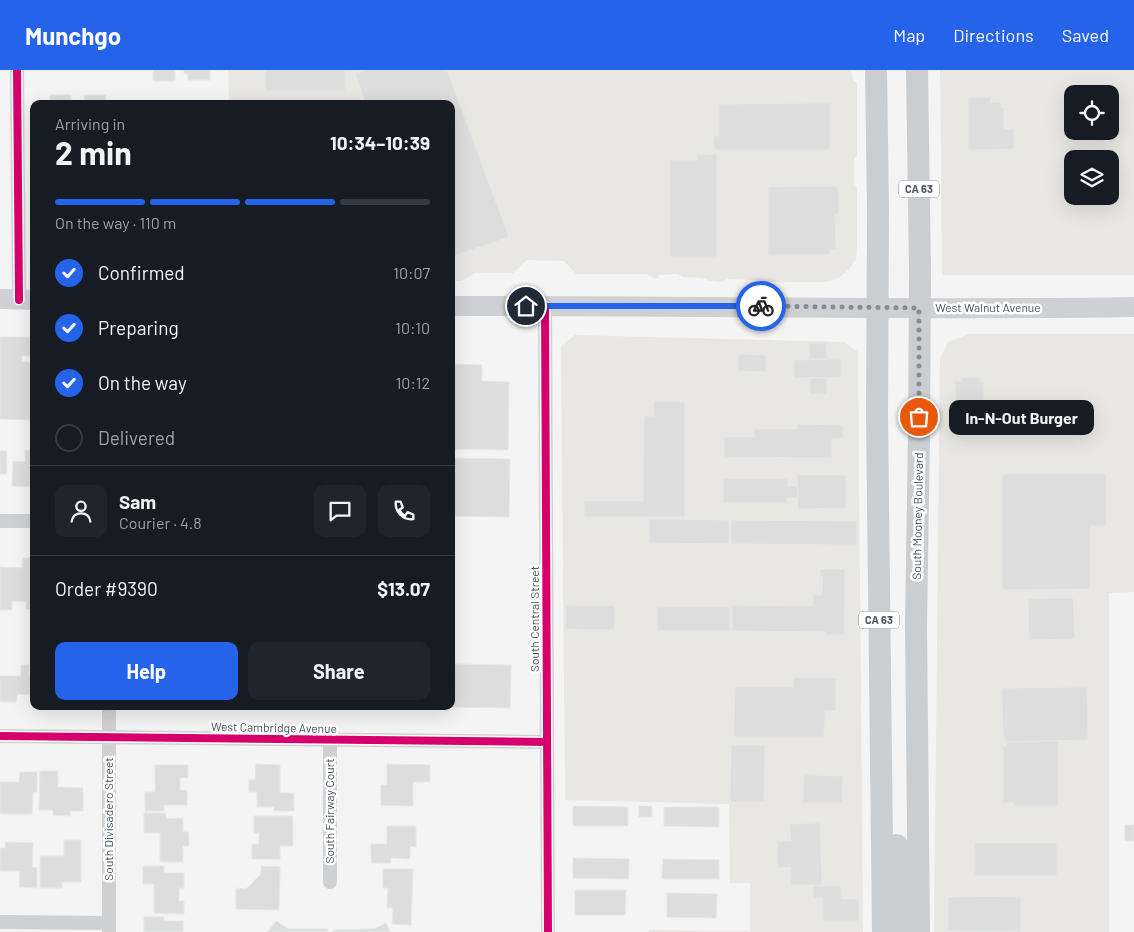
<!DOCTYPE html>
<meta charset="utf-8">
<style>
body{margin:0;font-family:Barlow,sans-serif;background:#20242c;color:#f1f3f6;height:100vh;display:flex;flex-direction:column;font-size:19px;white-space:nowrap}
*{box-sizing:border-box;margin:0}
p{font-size:16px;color:#9ea1a6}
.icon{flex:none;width:28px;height:28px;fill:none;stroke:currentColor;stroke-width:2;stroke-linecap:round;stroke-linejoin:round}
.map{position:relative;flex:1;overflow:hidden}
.panel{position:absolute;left:30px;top:30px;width:425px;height:610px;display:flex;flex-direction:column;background:#171b24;border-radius:10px;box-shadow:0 5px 20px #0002}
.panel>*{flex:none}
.buttons{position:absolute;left:1064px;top:15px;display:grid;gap:10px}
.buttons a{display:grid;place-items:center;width:55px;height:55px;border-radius:10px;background:#171b24;box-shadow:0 5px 20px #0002;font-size:25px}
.pin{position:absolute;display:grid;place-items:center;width:42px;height:42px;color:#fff;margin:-21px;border:2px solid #fff;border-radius:50%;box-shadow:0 1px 5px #0007}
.courier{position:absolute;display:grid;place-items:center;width:50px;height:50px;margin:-25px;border:4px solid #2563eb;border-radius:50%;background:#fff;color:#222;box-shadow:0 1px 6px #0007}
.bubble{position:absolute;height:35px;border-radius:10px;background:#171b24;box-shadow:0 5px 20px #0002;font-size:16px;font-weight:700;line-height:35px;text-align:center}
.head em{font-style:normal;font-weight:700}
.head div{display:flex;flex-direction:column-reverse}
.head{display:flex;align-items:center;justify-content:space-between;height:85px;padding:0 25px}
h1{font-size:32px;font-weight:700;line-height:38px}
.bar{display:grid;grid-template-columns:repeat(4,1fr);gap:8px 5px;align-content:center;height:60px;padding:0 25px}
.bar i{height:6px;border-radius:4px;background:#363941}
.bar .current{background:#2563eb}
.bar p{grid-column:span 4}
.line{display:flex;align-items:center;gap:12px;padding:0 25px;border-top:1px solid #363941}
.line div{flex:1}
.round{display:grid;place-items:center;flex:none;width:52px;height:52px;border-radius:10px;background:#20242c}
ol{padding:0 25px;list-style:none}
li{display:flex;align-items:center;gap:15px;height:55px}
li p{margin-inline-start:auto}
li .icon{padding:5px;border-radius:50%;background:#2563eb;color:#fff;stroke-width:4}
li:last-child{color:#9ea1a6}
li i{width:28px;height:28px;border:2px solid #363941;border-radius:50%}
.cta{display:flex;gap:10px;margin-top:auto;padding:10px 25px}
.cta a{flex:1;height:58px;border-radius:10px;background:#2563eb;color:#fff;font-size:20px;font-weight:700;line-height:58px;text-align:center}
.cta a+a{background:#20242c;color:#f1f3f6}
header{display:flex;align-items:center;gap:30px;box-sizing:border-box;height:70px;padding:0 25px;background:#2563eb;color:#fff}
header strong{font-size:24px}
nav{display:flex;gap:28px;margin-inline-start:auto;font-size:18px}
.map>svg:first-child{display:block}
.commercial{fill:#e8e7e3;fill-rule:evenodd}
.building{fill:#ddddde;stroke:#e5e6e7}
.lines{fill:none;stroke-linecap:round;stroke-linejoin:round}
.minor{stroke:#ced0d2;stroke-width:14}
.secondary{stroke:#ced0d4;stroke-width:20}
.primary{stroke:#caced1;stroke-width:22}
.cycleway-casing{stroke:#fff;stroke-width:11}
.cycleway{stroke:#d6006c;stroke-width:8}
.done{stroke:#868d94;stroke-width:5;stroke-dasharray:0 9}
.route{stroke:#2563eb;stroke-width:6}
.labels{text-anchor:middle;stroke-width:5;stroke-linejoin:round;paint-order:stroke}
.shield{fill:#fff;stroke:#808990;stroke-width:1}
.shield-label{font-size:11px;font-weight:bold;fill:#4a5661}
.street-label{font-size:12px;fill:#4a5661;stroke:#fff}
</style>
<header>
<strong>Munchgo</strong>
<nav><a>Map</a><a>Directions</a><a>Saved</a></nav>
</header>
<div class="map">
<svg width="1134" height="862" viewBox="0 0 1134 862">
<rect width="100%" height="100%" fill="#f4f4f4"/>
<!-- commercial -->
<path class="commercial" d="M228 0H851L853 10 857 13V85L854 89V114L857 117V178L856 189 849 199 839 208 826 212H759L754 210 727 209 723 212 710 211 702 208 683 207 677 204 659 205 658 208H654L646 204H576L564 191 527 190 513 203H475L461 211H451V34H229Z
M940 0H1134V205H942ZM1072 24H1110V61H1072ZM1072 89H1110V126H1072Z
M969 264H1134V522L1109 523V862H934L940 288 948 272Z
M575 265 844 272 858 282 863 862H649V860L750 861V813H730L729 734 565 730 561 276Z"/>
<!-- building -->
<path class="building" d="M153 0H175V11H153Z
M184 0H210V10H188V4H184Z
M265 0H345V21H265Z
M365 0H447L509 167 451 187V34H366L355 3Z
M50 25H71V33H85L84 25H106V34H50Z
M991 27V33L1001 32V38H1004V59H1014V79L968 80V28Z
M830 33V80H714V66H719V34Z
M697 84 717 85V187H670V90H697Z
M838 116 839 144H835L836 180H830V185H768V117Z
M0 267H34V286H22V292H34V350L0 349Z
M826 273 827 289H809V274Z
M738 284 766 285V302L738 301Z
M841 289V307L794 308V290Z
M451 294 482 295V311L509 312 508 380 451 379Z
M980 307V311H984V333H988L987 361H977V364H966V361H957L955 311H961V308Z
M810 308H827V324H810Z
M654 331 685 332V447H584V431H643L644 346H654Z
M797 354 843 355V369L832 368V388L724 387V367H754V359H797Z
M25 380 34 381V406H31V417L12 416 13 391 25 392Z
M0 381H6L7 404H0Z
M451 388 510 389 509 447 451 446Z
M1002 404H1106V456H1090V519L1002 520Z
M797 405H846V438L798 439Z
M723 409H788V416H798V428H787V433H723Z
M649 449 729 450V474L649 473Z
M731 450 857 451V475L731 474Z
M23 488H34V540L26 539V532L12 531V540H0V497L22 498Z
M820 499H845L844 565H826V562L732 561V535L813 536V525H822L823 507 820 506Z
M1073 528 1075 569 1029 570 1028 529Z
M566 535 615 536 614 560 566 559Z
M657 537H730V561H657Z
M451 594 511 595 510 638 445 637 451 636Z
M21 595H29V606H34V625L17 624 16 632H0V606H21Z
M793 608H836V641H825L824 667H734L735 617H793Z
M1087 617 1088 670 1006 672 1005 667H1003L1002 618Z
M303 636H364V637Z
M383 636H437V637Z
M1058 671V736H1014V733H1003V676H1006V672Z
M731 675H765L764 732H730Z
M256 694 280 695V723H294V741H274V737H257V722H249V710H255Z
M387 694 430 695V712H413V736L381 735V715H387Z
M155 695H188V708H180V720H187V735H164V741H145V722H155Z
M40 701H58V717L83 718V741H70V746L53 745V740H39Z
M20 702H37V722H33L32 744H0V712H19Z
M804 705 843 706 842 733H803Z
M573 736 628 737V756H573Z
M639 736H652V747H639Z
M664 737H719V757L664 756Z
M144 743H166V749L183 748V762H189V776H183V792H160V763H144Z
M254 746H293V776H280V789H252V774H259V763H254Z
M820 753 822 815H791V797L778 798 777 771H791L790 754Z
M1125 755H1134V771H1125Z
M387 756H416V777L410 776V789L391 788V793H371V774H387Z
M64 770H81V812H62V818H40V786H64Z
M6 772 33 773 32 797 37 798V818L19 817 20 801H0V778H5Z
M975 773H1057V806H975Z
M573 788 629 789V809L573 808Z
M663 789 719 790V809H662Z
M143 796H164V803H184V818H179V831H184V844L154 843V814H143Z
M261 796 280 797 279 840 236 839V818L246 819 261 804Z
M383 799H413L411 855 392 854 393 838H387L388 818H383Z
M813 816H841V829H859V851H823V828H813Z
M575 820H626L625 845H575Z
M667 823 717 824 716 848 667 847Z
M1021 826V862L948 861V827Z
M144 847H164V851H183V862H144Z
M276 851 288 859H328V862H268Z
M386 853 390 862H333V860L374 859Z"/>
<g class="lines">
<!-- minor -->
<path class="minor" d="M17 0 19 230
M545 236 548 862
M0 451H34
M109 636V862
M0 666 547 672
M330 670V812
M0 852 109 853"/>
<!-- secondary -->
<path class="secondary" d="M0 229 34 230
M451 236C679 235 906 241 1134 237"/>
<!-- primary -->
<path class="primary" d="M876 0 878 140 877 345 883 862
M917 0 920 201 919 365 916 554 919 862
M897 775 899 849 902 856 911 862"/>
<!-- cycleway casing -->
<g class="cycleway-casing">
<path id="cycleway" d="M17 0 19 230
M545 236 548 862
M0 666 547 672"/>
</g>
<!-- cycleway -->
<use href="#cycleway" class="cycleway"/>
</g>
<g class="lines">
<!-- done -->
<path class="done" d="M761 236 919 238V347"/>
<!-- route -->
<path class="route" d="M526 236H761"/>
</g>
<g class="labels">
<!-- shield labels -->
<g class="shield">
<rect x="899" y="110.5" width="40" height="17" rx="4"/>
<rect x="859" y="541.5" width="40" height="17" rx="4"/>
</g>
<g class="shield-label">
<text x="919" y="123">CA 63</text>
<text x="879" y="554">CA 63</text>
</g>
<!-- street labels -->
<g class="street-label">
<text x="988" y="242">West Walnut Avenue</text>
<text transform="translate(918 446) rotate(-89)" y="4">South Mooney Boulevard</text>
<text transform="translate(535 549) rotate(-90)" y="4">South Central Street</text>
<text transform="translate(274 658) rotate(1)" y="4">West Cambridge Avenue</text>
<text transform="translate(330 741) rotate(-90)" y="4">South Fairway Court</text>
<text transform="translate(109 749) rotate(-90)" y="4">South Divisadero Street</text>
</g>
</g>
</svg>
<div class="buttons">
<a><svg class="icon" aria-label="locate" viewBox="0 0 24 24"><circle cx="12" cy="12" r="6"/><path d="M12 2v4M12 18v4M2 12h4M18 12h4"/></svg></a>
<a><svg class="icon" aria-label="layers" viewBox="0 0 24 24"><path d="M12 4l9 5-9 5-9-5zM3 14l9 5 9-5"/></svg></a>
</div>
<div class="pin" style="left:919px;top:347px;background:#ea580c"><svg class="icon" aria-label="bag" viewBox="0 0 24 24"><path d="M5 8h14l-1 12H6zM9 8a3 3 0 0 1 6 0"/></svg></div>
<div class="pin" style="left:526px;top:236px;background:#1f2937"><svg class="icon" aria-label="home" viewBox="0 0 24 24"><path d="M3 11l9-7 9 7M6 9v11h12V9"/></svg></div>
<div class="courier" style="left:761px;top:236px"><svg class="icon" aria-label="bike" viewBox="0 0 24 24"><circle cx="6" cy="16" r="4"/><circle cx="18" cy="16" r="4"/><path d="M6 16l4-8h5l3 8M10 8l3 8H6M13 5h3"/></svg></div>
<div class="bubble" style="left:949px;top:330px;width:145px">In-N-Out Burger</div>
<section class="panel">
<div class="head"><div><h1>2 min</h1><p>Arriving in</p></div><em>10:34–10:39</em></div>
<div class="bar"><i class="current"></i><i class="current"></i><i class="current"></i><i></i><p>On the way · 110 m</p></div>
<ol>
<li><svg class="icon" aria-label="check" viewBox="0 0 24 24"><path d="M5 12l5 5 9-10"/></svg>Confirmed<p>10:07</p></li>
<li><svg class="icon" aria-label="check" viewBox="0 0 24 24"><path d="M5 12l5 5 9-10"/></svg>Preparing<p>10:10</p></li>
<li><svg class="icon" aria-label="check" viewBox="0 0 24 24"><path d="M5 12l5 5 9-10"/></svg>On the way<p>10:12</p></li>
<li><i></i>Delivered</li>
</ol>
<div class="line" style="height:90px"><a class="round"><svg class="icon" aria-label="person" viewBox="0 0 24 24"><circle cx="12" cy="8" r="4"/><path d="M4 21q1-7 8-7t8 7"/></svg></a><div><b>Sam</b><p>Courier · 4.8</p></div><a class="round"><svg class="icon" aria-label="chat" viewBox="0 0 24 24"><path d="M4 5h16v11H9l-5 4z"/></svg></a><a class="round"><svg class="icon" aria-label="phone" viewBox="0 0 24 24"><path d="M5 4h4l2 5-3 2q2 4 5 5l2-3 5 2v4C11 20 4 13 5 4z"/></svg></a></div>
<div class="line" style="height:65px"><div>Order #9390</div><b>$13.07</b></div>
<div class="cta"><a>Help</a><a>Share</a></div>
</section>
</div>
